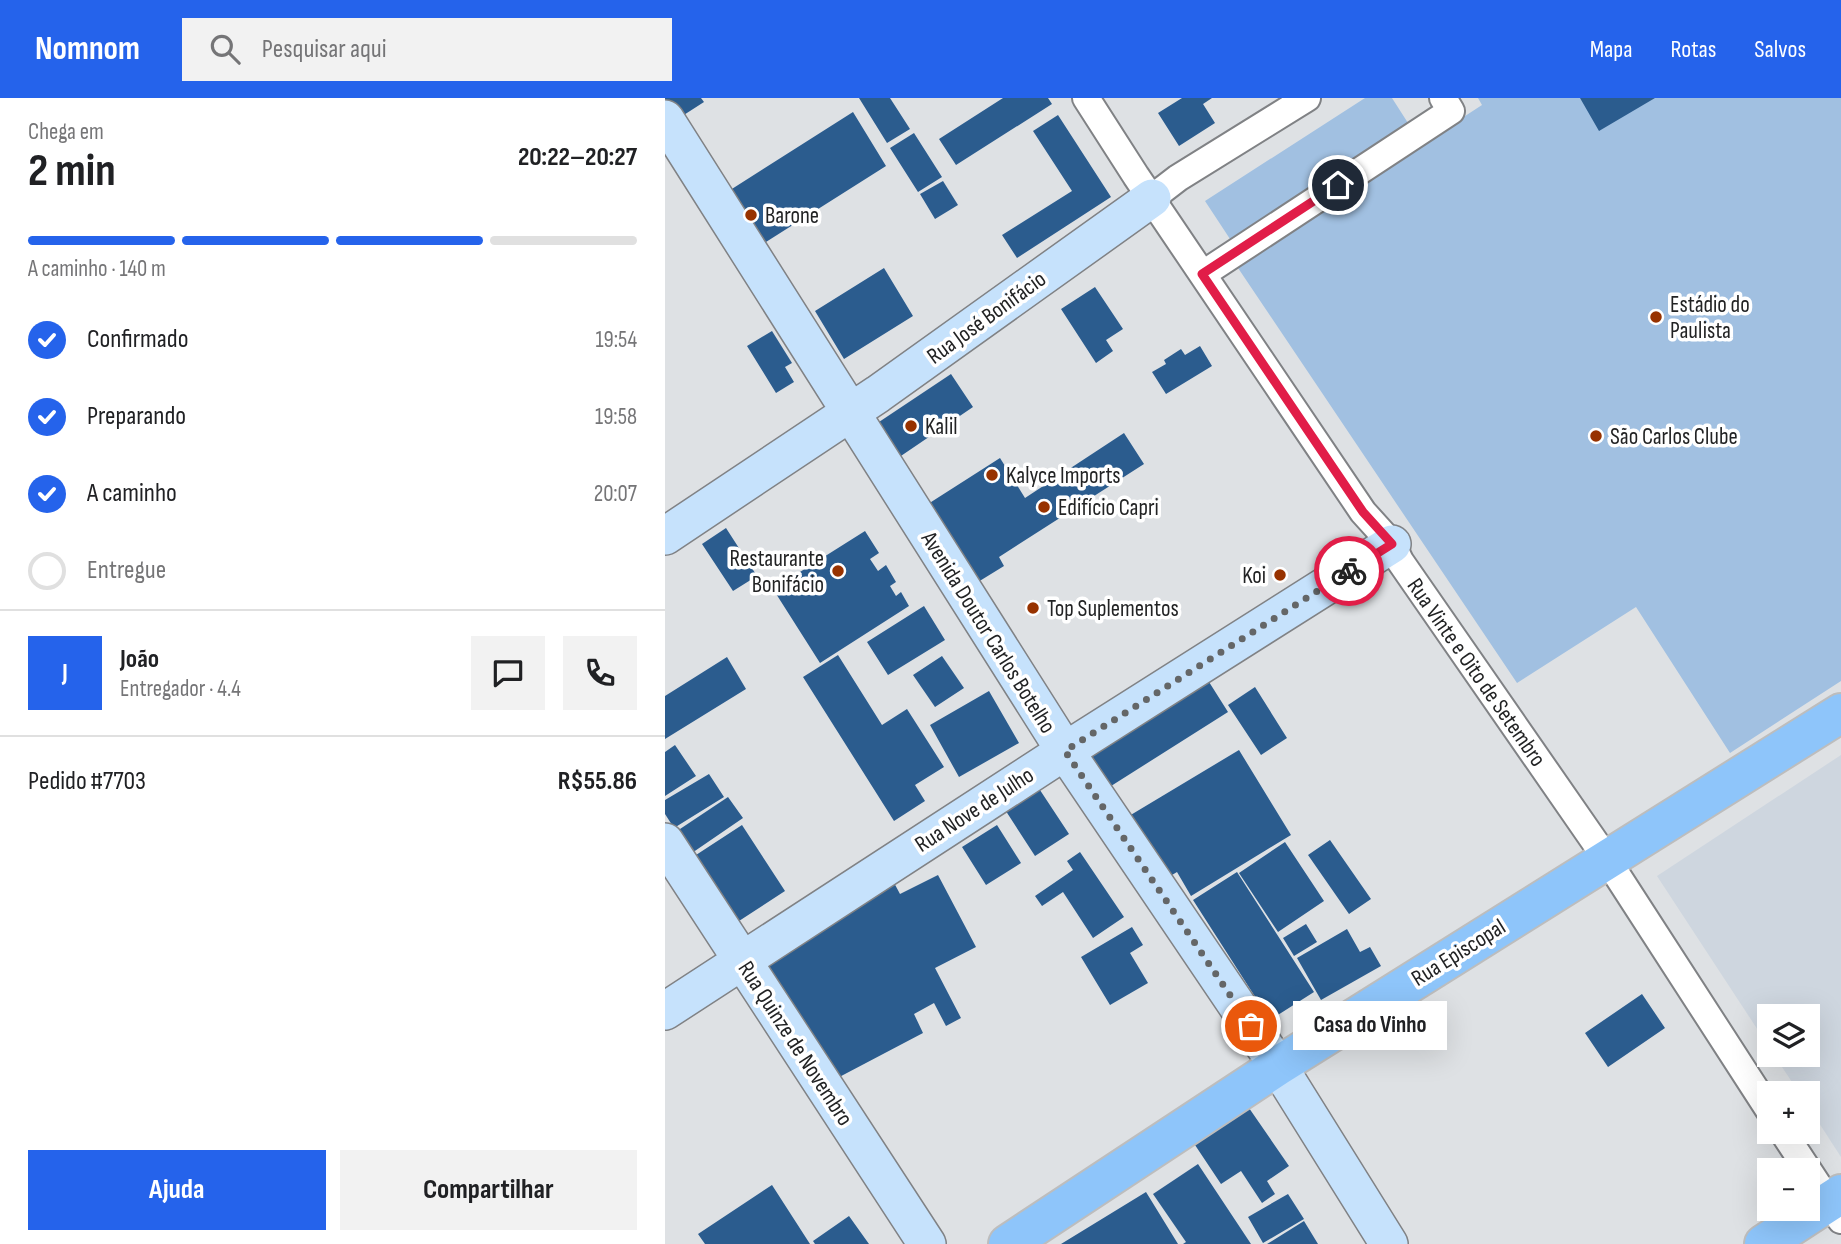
<!DOCTYPE html>
<html lang="pt">
<meta charset="utf-8">
<style>
body{margin:0;font-family:"Sofia Sans Condensed",sans-serif;background:#f2f2f2;color:#202124;height:100vh;display:flex;flex-direction:column;font-size:26px;white-space:nowrap}
*{box-sizing:border-box;margin:0}
p{font-size:23px;color:#757577}
.icon{flex:none;width:38px;height:38px;fill:none;stroke:currentColor;stroke-width:2;stroke-linecap:round;stroke-linejoin:round}
.map{position:relative;flex:1;overflow:hidden}
.side{display:flex;flex-direction:column;background:#fff;width:665px}
.side>*{flex:none}
.tools{position:absolute;left:1092px;top:906px;display:grid;gap:14px}
.tools a{display:grid;place-items:center;width:63px;height:63px;border-radius:0px;background:#fff;box-shadow:0 7px 28px #0002;font-size:35px}
.pin{position:absolute;display:grid;place-items:center;width:60px;height:60px;color:#fff;margin:-30px;border:4px solid #fff;border-radius:50%;box-shadow:0 2px 7px #0007}
.courier{position:absolute;display:grid;place-items:center;width:70px;height:70px;margin:-35px;border:5px solid #e11d48;border-radius:50%;background:#fff;color:#222;box-shadow:0 2px 9px #0007}
.bubble{position:absolute;height:49px;border-radius:0px;background:#fff;box-shadow:0 7px 28px #0002;font-size:23px;font-weight:700;line-height:49px;text-align:center}
.head em{font-style:normal;font-weight:700}
.head div{display:flex;flex-direction:column-reverse}
.head{display:flex;align-items:center;justify-content:space-between;height:119px;padding:0 28px}
h1{font-size:46px;font-weight:700;line-height:52px}
.bar{display:grid;grid-template-columns:repeat(4,1fr);gap:10px 7px;align-content:center;height:84px;padding:0 28px}
.bar i{height:9px;border-radius:5px;background:#e0e0e0}
.bar .current{background:#2563eb}
.bar p{grid-column:span 4}
.line{display:flex;align-items:center;gap:18px;padding:0 28px;border-top:2px solid #e0e0e0}
.line div{flex:1}
.round{display:grid;place-items:center;flex:none;width:74px;height:74px;border-radius:0px;background:#f2f2f2}
ol{padding:0 28px;list-style:none}
li{display:flex;align-items:center;gap:21px;height:77px}
li p{margin-inline-start:auto}
li .icon{padding:7px;border-radius:50%;background:#2563eb;color:#fff;stroke-width:4}
li:last-child{color:#757577}
li i{width:38px;height:38px;border:4px solid #e0e0e0;border-radius:50%}
.button{display:flex;gap:14px;margin-top:auto;padding:14px 28px}
.button a{flex:1;height:80px;border-radius:0px;background:#2563eb;color:#fff;font-size:28px;font-weight:700;line-height:80px;text-align:center}
.button a+a{background:#f2f2f2;color:#202124}
header{display:flex;align-items:center;gap:42px;box-sizing:border-box;height:98px;padding:0 35px;background:#2563eb;color:#fff}
header strong{font-size:33px}
nav{display:flex;gap:38px;margin-inline-start:auto;font-size:24px}
.search{width:490px;height:63px;background:#f2f2f2;display:flex;align-items:center;gap:18px;box-sizing:border-box;padding:0 24px;border-radius:0px;color:#757577;font-size:26px}
main{display:flex;flex:1;min-height:0}
.map>svg:first-child{display:block}
.built{fill:#ced6df}
.green{fill:#a1c0e1}
.building{fill:#2b5c8e}
.lines{fill:none;stroke-linecap:round;stroke-linejoin:round}
.minor-casing{stroke:#808285;stroke-width:30}
.secondary-casing{stroke:#808285;stroke-width:40}
.primary-casing{stroke:#bdbdbd;stroke-width:42}
.minor{stroke:#fff;stroke-width:26}
.secondary{stroke:#c6e2fc;stroke-width:37}
.primary{stroke:#8ec5fa;stroke-width:38}
.done{stroke:#646667;stroke-width:7;stroke-dasharray:0 12.6}
.route{stroke:#e11d48;stroke-width:9}
.poi-dot{fill:#973200;stroke:#fff;stroke-width:2.5}
.labels{text-anchor:middle;stroke-width:7;stroke-linejoin:round;paint-order:stroke}
.poi-label{font-size:23px;fill:#222324;stroke:#fff;text-anchor:start}
.street-label{font-size:23px;fill:#222324;stroke:#fff}
</style>
<header>
<strong>Nomnom</strong>
<div class="search"><svg class="icon" aria-label="search" viewBox="0 0 24 24"><circle cx="10" cy="10" r="6"/><path d="M15 15l6 6"/></svg>Pesquisar aqui</div>
<nav><a>Mapa</a><a>Rotas</a><a>Salvos</a></nav>
</header>
<main>
<section class="side">
<div class="head"><div><h1>2 min</h1><p>Chega em</p></div><em>20:22–20:27</em></div>
<div class="bar"><i class="current"></i><i class="current"></i><i class="current"></i><i></i><p>A caminho · 140 m</p></div>
<ol>
<li><svg class="icon" aria-label="check" viewBox="0 0 24 24"><path d="M5 12l5 5 9-10"/></svg>Confirmado<p>19:54</p></li>
<li><svg class="icon" aria-label="check" viewBox="0 0 24 24"><path d="M5 12l5 5 9-10"/></svg>Preparando<p>19:58</p></li>
<li><svg class="icon" aria-label="check" viewBox="0 0 24 24"><path d="M5 12l5 5 9-10"/></svg>A caminho<p>20:07</p></li>
<li><i></i>Entregue</li>
</ol>
<div class="line" style="height:126px"><b class="round" style="background:#2563eb;color:#fff">J</b><div><b>João</b><p>Entregador · 4.4</p></div><a class="round"><svg class="icon" aria-label="chat" viewBox="0 0 24 24"><path d="M4 5h16v11H9l-5 4z"/></svg></a><a class="round"><svg class="icon" aria-label="phone" viewBox="0 0 24 24"><path d="M5 4h4l2 5-3 2q2 4 5 5l2-3 5 2v4C11 20 4 13 5 4z"/></svg></a></div>
<div class="line" style="height:91px"><div>Pedido #7703</div><b>R$55.86</b></div>
<div class="button"><a>Ajuda</a><a>Compartilhar</a></div>
</section>
<div class="map">
<svg width="1176" height="1146" viewBox="0 0 1176 1146">
<rect width="100%" height="100%" fill="#dee1e4"/>
<!-- built -->
<path class="built" d="M1176 657V1059L1143 1008V996H1135L1109 957H1143V919H1104V949L992 778Z"/>
<!-- green -->
<path class="green" d="M700 0H727L743 25 565 141 540 103Z
M813 0H1176V583L1065 655 971 509 852 585 571 167 817 7Z"/>
<!-- building -->
<path class="building" d="M0 0H36L39 4 11 22 0 5Z
M194 0H225L245 31 222 45Z
M338 0H383L387 6 291 67 274 41Z
M517 0H547L538 6 550 25 514 48 493 15Z
M915 0H990L934 33Z
M188 14 221 68 93 149 59 96Z
M393 17 446 99 352 160 337 137 407 93 368 33Z
M249 35 277 79 253 94 225 50Z
M278 83 293 107 270 121 255 96Z
M219 170 248 218 179 261 150 213Z
M430 189 458 231 441 242 448 253 431 265 396 211Z
M107 233 127 265 120 269 129 284 111 295 82 248Z
M535 248 547 268 501 296 487 274 501 266 499 262 516 251 520 257Z
M286 276 308 309 230 362 208 328Z
M459 335 479 366 334 459 339 468 313 484 263 406 335 360 360 400Z
M61 430 92 478 68 493 37 446Z
M200 433 214 455 205 461 213 473 221 467 231 484 225 488 231 498 236 494 244 508 155 565 108 491Z
M259 508 280 542 223 577 202 544Z
M173 557 217 627 242 611 279 669 250 687 260 703 229 723 138 579Z
M277 558 299 590 270 609 248 577Z
M62 559 81 591 0 641V598Z
M539 576 563 614 435 695 411 658Z
M590 589 622 640 596 657 563 607Z
M324 593 354 645 294 679 265 627Z
M10 647 31 678 0 698V654Z
M574 652 626 737 526 798 512 774 497 783 454 724Z
M44 676 59 699 9 730 0 716V702Z
M371 686 404 736 370 758 337 707Z
M63 699 78 720 24 757 9 735Z
M77 727 120 793 74 823 31 757Z
M332 727 356 765 321 787 297 749Z
M665 742 706 801 684 816 643 757Z
M620 744 659 803 613 834 574 775Z
M415 754 459 819 428 840 398 794 377 808 370 798 408 772 402 763Z
M572 774 649 894 605 922 528 802Z
M273 777 311 849 270 870 296 920 281 928 269 905 249 916 258 935 161 986 90 860 227 781 235 796Z
M641 826 652 844 629 858 618 840Z
M467 829 478 847 465 855 483 885 445 907 416 859Z
M682 831 695 854 705 849 716 868 656 902 632 860Z
M977 896 1000 930 943 969 920 935Z
M584 1010 624 1068 602 1083 610 1096 597 1105 576 1073 556 1086 530 1047Z
M533 1066 586 1146H518L521 1144 488 1096Z
M107 1087 145 1146H40L33 1136Z
M481 1094 513 1146H396Z
M623 1096 639 1121 598 1145 583 1119Z
M184 1118 204 1146H150L148 1143Z
M639 1123 653 1146H602Z"/>
<g class="lines">
<!-- minor casing -->
<g class="minor-casing">
<path id="minor" d="M421 0 471 78 698 414 727 446 735 463 941 760 1104 1012
M487 100 513 80 642 0
M538 176 786 13 778 0
M1118 1034 1176 1122"/>
</g>
<!-- secondary casing -->
<g class="secondary-casing">
<path id="secondary" d="M0 21 400 653 613 968 724 1146
M0 438 213 296 487 100
M0 744 262 1146
M0 913 400 653 727 446"/>
</g>
<!-- primary casing -->
<g class="primary-casing">
<path id="primary" d="M343 1146 613 968 1176 615
M1099 1146 1176 1096"/>
</g>
<!-- minor -->
<use href="#minor" class="minor"/>
<!-- secondary -->
<use href="#secondary" class="secondary"/>
<!-- primary -->
<use href="#primary" class="primary"/>
</g>
<g class="lines">
<!-- done -->
<path class="done" d="M586 928 400 653 684 473"/>
<!-- route -->
<path class="route" d="M673 87 537 176 698 414 727 446 684 473"/>
</g>
<!-- markers -->
<g class="poi-dot">
<circle cx="86" cy="117" r="7"/>
<circle cx="991" cy="219" r="7"/>
<circle cx="246" cy="328" r="7"/>
<circle cx="931" cy="338" r="7"/>
<circle cx="327" cy="377" r="7"/>
<circle cx="379" cy="409" r="7"/>
<circle cx="173" cy="473" r="7"/>
<circle cx="615" cy="477" r="7"/>
<circle cx="368" cy="510" r="7"/>
</g>
<g class="labels">
<!-- poi labels -->
<g class="poi-label">
<text x="100" y="125">Barone</text>
<text x="1005" y="214">Estádio do<tspan x="1005" dy="26">Paulista</tspan></text>
<text x="260" y="336">Kalil</text>
<text x="945" y="346">São Carlos Clube</text>
<text x="341" y="385">Kalyce Imports</text>
<text x="393" y="417">Edifício Capri</text>
<text x="159" y="468" text-anchor="end">Restaurante<tspan x="159" dy="26">Bonifácio</tspan></text>
<text x="601" y="485" text-anchor="end">Koi</text>
<text x="382" y="518">Top Suplementos</text>
</g>
<!-- street labels -->
<g class="street-label">
<text transform="translate(321 219) rotate(-36)" y="8">Rua José Bonifácio</text>
<text transform="translate(324 534) rotate(58)" y="8">Avenida Doutor Carlos Botelho</text>
<text transform="translate(812 574) rotate(55)" y="8">Rua Vinte e Oito de Setembro</text>
<text transform="translate(309 711) rotate(-33)" y="8">Rua Nove de Julho</text>
<text transform="translate(793 854) rotate(-32)" y="8">Rua Episcopal</text>
<text transform="translate(131 945) rotate(57)" y="8">Rua Quinze de Novembro</text>
</g>
</g>
</svg>
<div class="tools">
<a><svg class="icon" aria-label="layers" viewBox="0 0 24 24"><path d="M12 4l9 5-9 5-9-5zM3 14l9 5 9-5"/></svg></a>
<a>+</a>
<a>−</a>
</div>
<div class="pin" style="left:586px;top:928px;background:#ea580c"><svg class="icon" aria-label="bag" viewBox="0 0 24 24"><path d="M5 8h14l-1 12H6zM9 8a3 3 0 0 1 6 0"/></svg></div>
<div class="pin" style="left:673px;top:87px;background:#1f2937"><svg class="icon" aria-label="home" viewBox="0 0 24 24"><path d="M3 11l9-7 9 7M6 9v11h12V9"/></svg></div>
<div class="courier" style="left:684px;top:473px"><svg class="icon" aria-label="bike" viewBox="0 0 24 24"><circle cx="6" cy="16" r="4"/><circle cx="18" cy="16" r="4"/><path d="M6 16l4-8h5l3 8M10 8l3 8H6M13 5h3"/></svg></div>
<div class="bubble" style="left:628px;top:903px;width:154px">Casa do Vinho</div>
</div>
</main>
